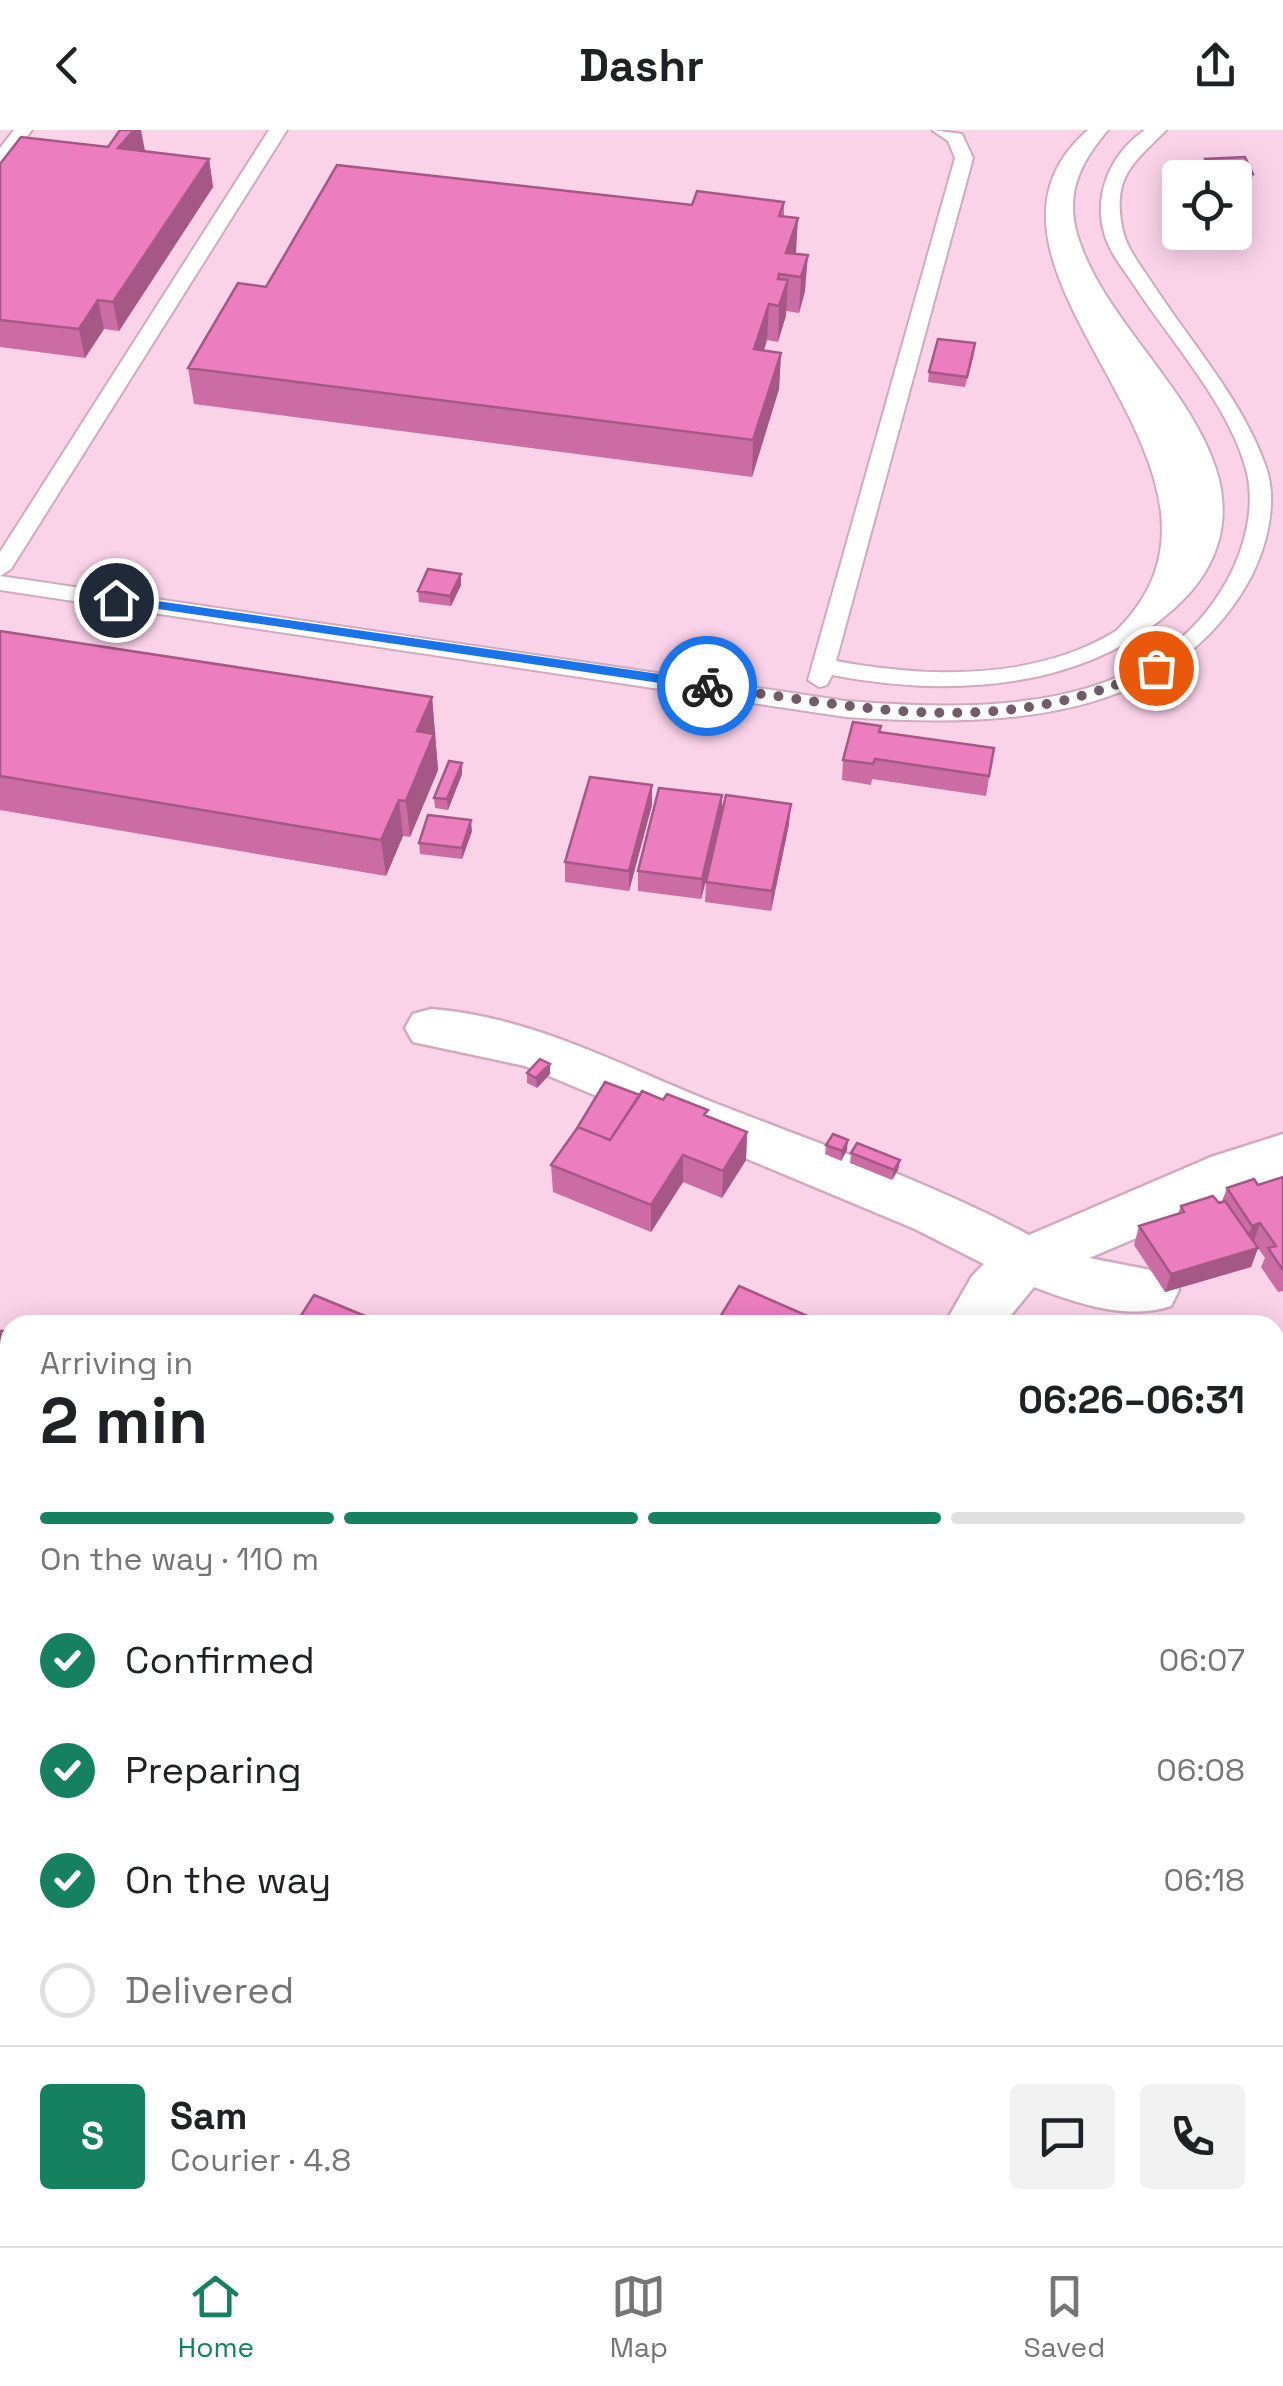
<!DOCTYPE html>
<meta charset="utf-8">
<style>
body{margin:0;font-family:"Space Grotesk",sans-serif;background:#f2f2f2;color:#202124;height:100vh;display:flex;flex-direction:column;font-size:38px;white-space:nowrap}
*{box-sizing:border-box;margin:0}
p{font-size:32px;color:#757577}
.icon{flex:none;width:55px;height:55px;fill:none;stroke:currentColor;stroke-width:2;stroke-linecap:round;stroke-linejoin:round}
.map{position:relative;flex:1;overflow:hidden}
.sheet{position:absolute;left:0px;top:1185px;width:1285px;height:932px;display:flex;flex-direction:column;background:#fff;border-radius:30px 30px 0 0;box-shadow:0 5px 25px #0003}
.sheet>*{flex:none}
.buttons{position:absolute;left:1162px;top:30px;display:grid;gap:20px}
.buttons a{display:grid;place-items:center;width:90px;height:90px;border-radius:10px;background:#fff;box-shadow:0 5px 25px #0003;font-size:50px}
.pin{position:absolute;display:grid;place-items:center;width:85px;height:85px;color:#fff;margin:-42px;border:5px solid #fff;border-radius:50%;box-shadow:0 2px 10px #0007}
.courier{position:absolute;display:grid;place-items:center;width:100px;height:100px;margin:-50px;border:8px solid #1a73e8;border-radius:50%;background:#fff;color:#222;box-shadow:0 2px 12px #0007}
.head em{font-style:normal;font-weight:700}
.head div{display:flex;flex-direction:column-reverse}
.head{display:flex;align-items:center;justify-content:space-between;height:170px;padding:0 40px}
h1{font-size:65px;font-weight:700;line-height:75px}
.bar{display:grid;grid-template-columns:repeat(4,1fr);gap:15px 10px;align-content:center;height:120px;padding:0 40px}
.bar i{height:12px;border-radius:8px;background:#e0e0e0}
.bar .current{background:#15815e}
.bar p{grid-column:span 4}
.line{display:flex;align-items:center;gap:25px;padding:0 40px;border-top:2px solid #e0e0e0}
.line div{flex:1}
.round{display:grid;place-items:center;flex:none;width:105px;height:105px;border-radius:10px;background:#f2f2f2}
ol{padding:0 40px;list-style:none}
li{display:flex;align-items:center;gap:30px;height:110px}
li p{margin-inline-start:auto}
li .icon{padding:10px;border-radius:50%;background:#15815e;color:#fff;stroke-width:4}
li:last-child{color:#757577}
li i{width:55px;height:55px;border:5px solid #e0e0e0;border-radius:50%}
header{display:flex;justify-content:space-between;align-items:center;height:130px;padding:0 40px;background:#fff;font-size:45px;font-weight:700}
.tab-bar{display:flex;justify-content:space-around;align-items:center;height:140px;border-top:2px solid #e0e0e0;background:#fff;font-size:28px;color:#757577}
.tab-bar a{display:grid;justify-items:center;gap:5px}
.tab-bar .current{color:#15815e}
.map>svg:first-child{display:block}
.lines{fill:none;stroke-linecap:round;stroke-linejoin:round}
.lane-casing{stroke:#d0aabe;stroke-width:4}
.street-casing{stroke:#d0aabe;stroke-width:5}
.lane{fill:#fff;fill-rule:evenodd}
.street{fill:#fff;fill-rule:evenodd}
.wall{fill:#cb6ca5}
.shaded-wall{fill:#a55886}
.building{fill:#ec7ec0;stroke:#a55886;stroke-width:2.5}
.route{fill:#1a73e8}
.done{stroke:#735c69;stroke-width:10;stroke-dasharray:0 18}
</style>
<header><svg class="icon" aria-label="back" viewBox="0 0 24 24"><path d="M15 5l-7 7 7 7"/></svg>Dashr<svg class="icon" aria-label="share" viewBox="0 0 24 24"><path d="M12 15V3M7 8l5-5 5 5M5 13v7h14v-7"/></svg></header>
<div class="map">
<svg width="1283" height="2116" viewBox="0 0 1283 2116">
<rect width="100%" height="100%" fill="#fbd3e9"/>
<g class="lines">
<!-- lane casing -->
<g class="lane-casing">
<path id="lane" d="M14 0H32L6 34 0 35V18Z
M269 0H287L11 439 0 446V422Z
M932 0 962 4 973 28 836 531C927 548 1034 551 1116 501 1283 337 929 138 1088 0H1108C1084 28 1067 57 1075 96 1094 180 1189 254 1216 339 1232 389 1219 434 1182 471 1090 561 952 568 832 545L827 555 819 557 808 550 955 28 948 11Z
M1145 0H1166C1135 32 1112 45 1122 97 1126 119 1142 137 1154 156 1192 214 1243 271 1266 337 1278 372 1267 416 1251 447 1171 596 993 597 846 587L0 460V446L846 571C979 581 1154 586 1228 449 1245 417 1256 376 1246 339 1228 274 1173 214 1136 158 1125 141 1111 125 1105 106 1092 65 1111 23 1145 0Z"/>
</g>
<!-- street casing -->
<g class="street-casing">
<path id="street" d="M431 879C533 887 619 935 712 972 819 1014 928 1051 1029 1105L1211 1027 1283 1004V1046L1089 1128 1171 1144 1179 1160 1171 1176C1128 1191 1076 1173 1034 1157L1003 1195H944L972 1146 984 1134 915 1099 525 936 413 912 405 898 413 884Z
M704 2108H778L777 2116H703Z"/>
</g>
<!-- lane -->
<use href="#lane" class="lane"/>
<!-- street -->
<use href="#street" class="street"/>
</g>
<!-- wall -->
<path class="wall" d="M145 21 209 29 213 57 119 201 104 199 85 228 0 217V34Z
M1205 29 1253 44 1251 54 1235 55V48H1207L1203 38Z
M784 72V86L805 161 799 183 786 181 778 212 767 210 764 220 781 223 779 259 752 347 194 274 188 238 266 157 692 75Z
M974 224 965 257 928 252 929 242Z
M461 455 451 476 419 472 418 461Z
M0 501 432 567 438 640 410 707 403 706 386 746 0 680Z
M881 596 880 602 994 618 986 666 872 649 871 655 842 650 843 630Z
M462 633V644L448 680 435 678 434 668Z
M652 655V675L629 761 565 752V732Z
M722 665V682L789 694 771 781 705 772 706 752 701 769 638 761V741Z
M472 701 462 729 420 724 419 713Z
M527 943 550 944 537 958 527 953Z
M708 987 747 1002 746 1030 722 1068 683 1052 651 1102 553 1062 551 1035Z
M826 1015 847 1020 841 1031 825 1024Z
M851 1023 900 1030 898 1040 892 1050 850 1033Z
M1283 1047V1161L1278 1162 1261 1137 1265 1128 1254 1112 1258 1118 1251 1137 1165 1162 1134 1115 1139 1096 1178 1084 1181 1076 1222 1071 1227 1058 1258 1055Z
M10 1201V1236H4L0 1225V1204Z
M0 1260 10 1262V1315L0 1313Z"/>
<!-- shaded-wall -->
<path class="shaded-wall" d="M134 0H141L145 21 118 18Z
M209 29 213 57 119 201 113 172Z
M798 88 796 123H786Z
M808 125 805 161 799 183 801 147Z
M788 150 786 186 778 212 779 176Z
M98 170 104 199 85 228 79 199Z
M769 174 767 210 752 255 754 219Z
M781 223 779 259 752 347 753 310Z
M461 444V455L451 476 450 466Z
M432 567 438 640 410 707 406 671 417 601Z
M462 633V644L448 680 447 669Z
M652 655V675L629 761V741Z
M722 665V685L701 769 702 749Z
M399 670 403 706 386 746 381 710Z
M791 674 789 694 771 781 772 761Z
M471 690 472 701 462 729V718Z
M550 934V944L537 958 536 948Z
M747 1002 746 1030 722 1068 723 1041Z
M848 1010 847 1020 841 1031 842 1021Z
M683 1025V1052L651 1102V1075Z
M900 1030 898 1040 892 1050 894 1040Z
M1260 1093 1254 1112 1245 1114 1252 1096Z
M1258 1118 1251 1137 1165 1162 1171 1144Z"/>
<!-- building -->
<path class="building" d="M120 0H134L118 18 209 29 113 172 98 170 79 199 0 190V34L21 7 108 17Z
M1245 27 1253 44 1213 46 1205 29Z
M337 35 692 75 697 61 784 72 779 86 798 88 786 123 808 125 801 147 779 144 778 149 788 150 779 176 769 174 754 219 781 223 753 310 188 238 238 153 266 157Z
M938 209 975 213 967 247 929 242Z
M428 439 461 444 450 466 418 461Z
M0 501 432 567 417 601 434 604 406 671 399 670 381 710 0 646Z
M853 592 881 596 879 602 994 618 989 646 875 629 873 634 843 630Z
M449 631 462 633 447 669 434 668Z
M590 647 652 655 629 741 565 732Z
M659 658 722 665 702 749 638 741Z
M726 665 791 674 772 761 706 752Z
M428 685 471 690 462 718 419 713Z
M540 929 550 934 536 948 527 943Z
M605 952 640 965 610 1010 578 997 576 1000Z
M642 961 663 970 667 964 708 980 704 985 747 1002 723 1041 683 1025 651 1075 551 1035 578 997 610 1010Z
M833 1004 848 1010 842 1021 826 1015Z
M857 1013 900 1030 894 1040 851 1023Z
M1283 1047V1140L1268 1118 1276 1116 1260 1093 1252 1096 1227 1058 1254 1049 1258 1055Z
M1213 1066 1219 1073 1225 1071 1258 1118 1171 1144 1139 1096 1184 1082 1181 1076Z
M739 1156 828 1195H715Z
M314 1165 387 1195H295Z
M1 1201H10V1218H0Z
M0 1260 10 1262V1271L2 1269 0 1273Z
M2 1269 10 1271V1299L0 1297V1273Z"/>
<!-- route -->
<path class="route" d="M116 465 707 551 714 556 707 560 111 472Z"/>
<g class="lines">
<!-- done -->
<path class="done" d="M707 556C869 578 1000 611 1156 538"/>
</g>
</svg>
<div class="buttons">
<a><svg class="icon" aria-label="locate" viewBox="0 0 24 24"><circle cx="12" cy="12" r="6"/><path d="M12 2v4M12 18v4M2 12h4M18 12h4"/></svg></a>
</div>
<div class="pin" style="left:1156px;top:538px;background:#ea580c"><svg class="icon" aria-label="bag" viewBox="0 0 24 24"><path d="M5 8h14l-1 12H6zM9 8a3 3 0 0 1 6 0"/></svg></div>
<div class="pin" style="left:116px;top:470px;background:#1f2937"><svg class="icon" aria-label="home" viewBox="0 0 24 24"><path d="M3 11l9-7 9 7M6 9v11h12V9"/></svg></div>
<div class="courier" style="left:707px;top:556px"><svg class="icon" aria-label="bike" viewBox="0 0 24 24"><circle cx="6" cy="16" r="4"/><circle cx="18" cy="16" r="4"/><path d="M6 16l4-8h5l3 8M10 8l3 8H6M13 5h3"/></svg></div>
<section class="sheet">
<div class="head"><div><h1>2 min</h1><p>Arriving in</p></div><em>06:26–06:31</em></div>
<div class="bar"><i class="current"></i><i class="current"></i><i class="current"></i><i></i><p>On the way · 110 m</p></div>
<ol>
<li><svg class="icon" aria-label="check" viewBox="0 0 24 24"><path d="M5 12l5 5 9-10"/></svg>Confirmed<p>06:07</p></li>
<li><svg class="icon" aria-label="check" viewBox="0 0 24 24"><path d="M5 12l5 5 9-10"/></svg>Preparing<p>06:08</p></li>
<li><svg class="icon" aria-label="check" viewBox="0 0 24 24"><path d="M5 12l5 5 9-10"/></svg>On the way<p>06:18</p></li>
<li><i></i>Delivered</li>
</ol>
<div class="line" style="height:180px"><b class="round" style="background:#15815e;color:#fff">S</b><div><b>Sam</b><p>Courier · 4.8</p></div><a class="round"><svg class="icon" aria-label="chat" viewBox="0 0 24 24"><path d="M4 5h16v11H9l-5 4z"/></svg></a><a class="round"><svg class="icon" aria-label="phone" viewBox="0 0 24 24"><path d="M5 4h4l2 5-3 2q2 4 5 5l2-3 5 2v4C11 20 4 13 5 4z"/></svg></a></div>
</section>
</div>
<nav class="tab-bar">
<a class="current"><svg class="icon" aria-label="home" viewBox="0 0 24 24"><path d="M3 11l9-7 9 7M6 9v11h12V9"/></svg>Home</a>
<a><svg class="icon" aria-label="map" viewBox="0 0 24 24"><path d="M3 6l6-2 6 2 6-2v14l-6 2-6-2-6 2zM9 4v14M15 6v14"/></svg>Map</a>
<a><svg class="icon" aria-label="saved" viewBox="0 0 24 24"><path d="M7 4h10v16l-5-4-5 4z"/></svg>Saved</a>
</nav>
